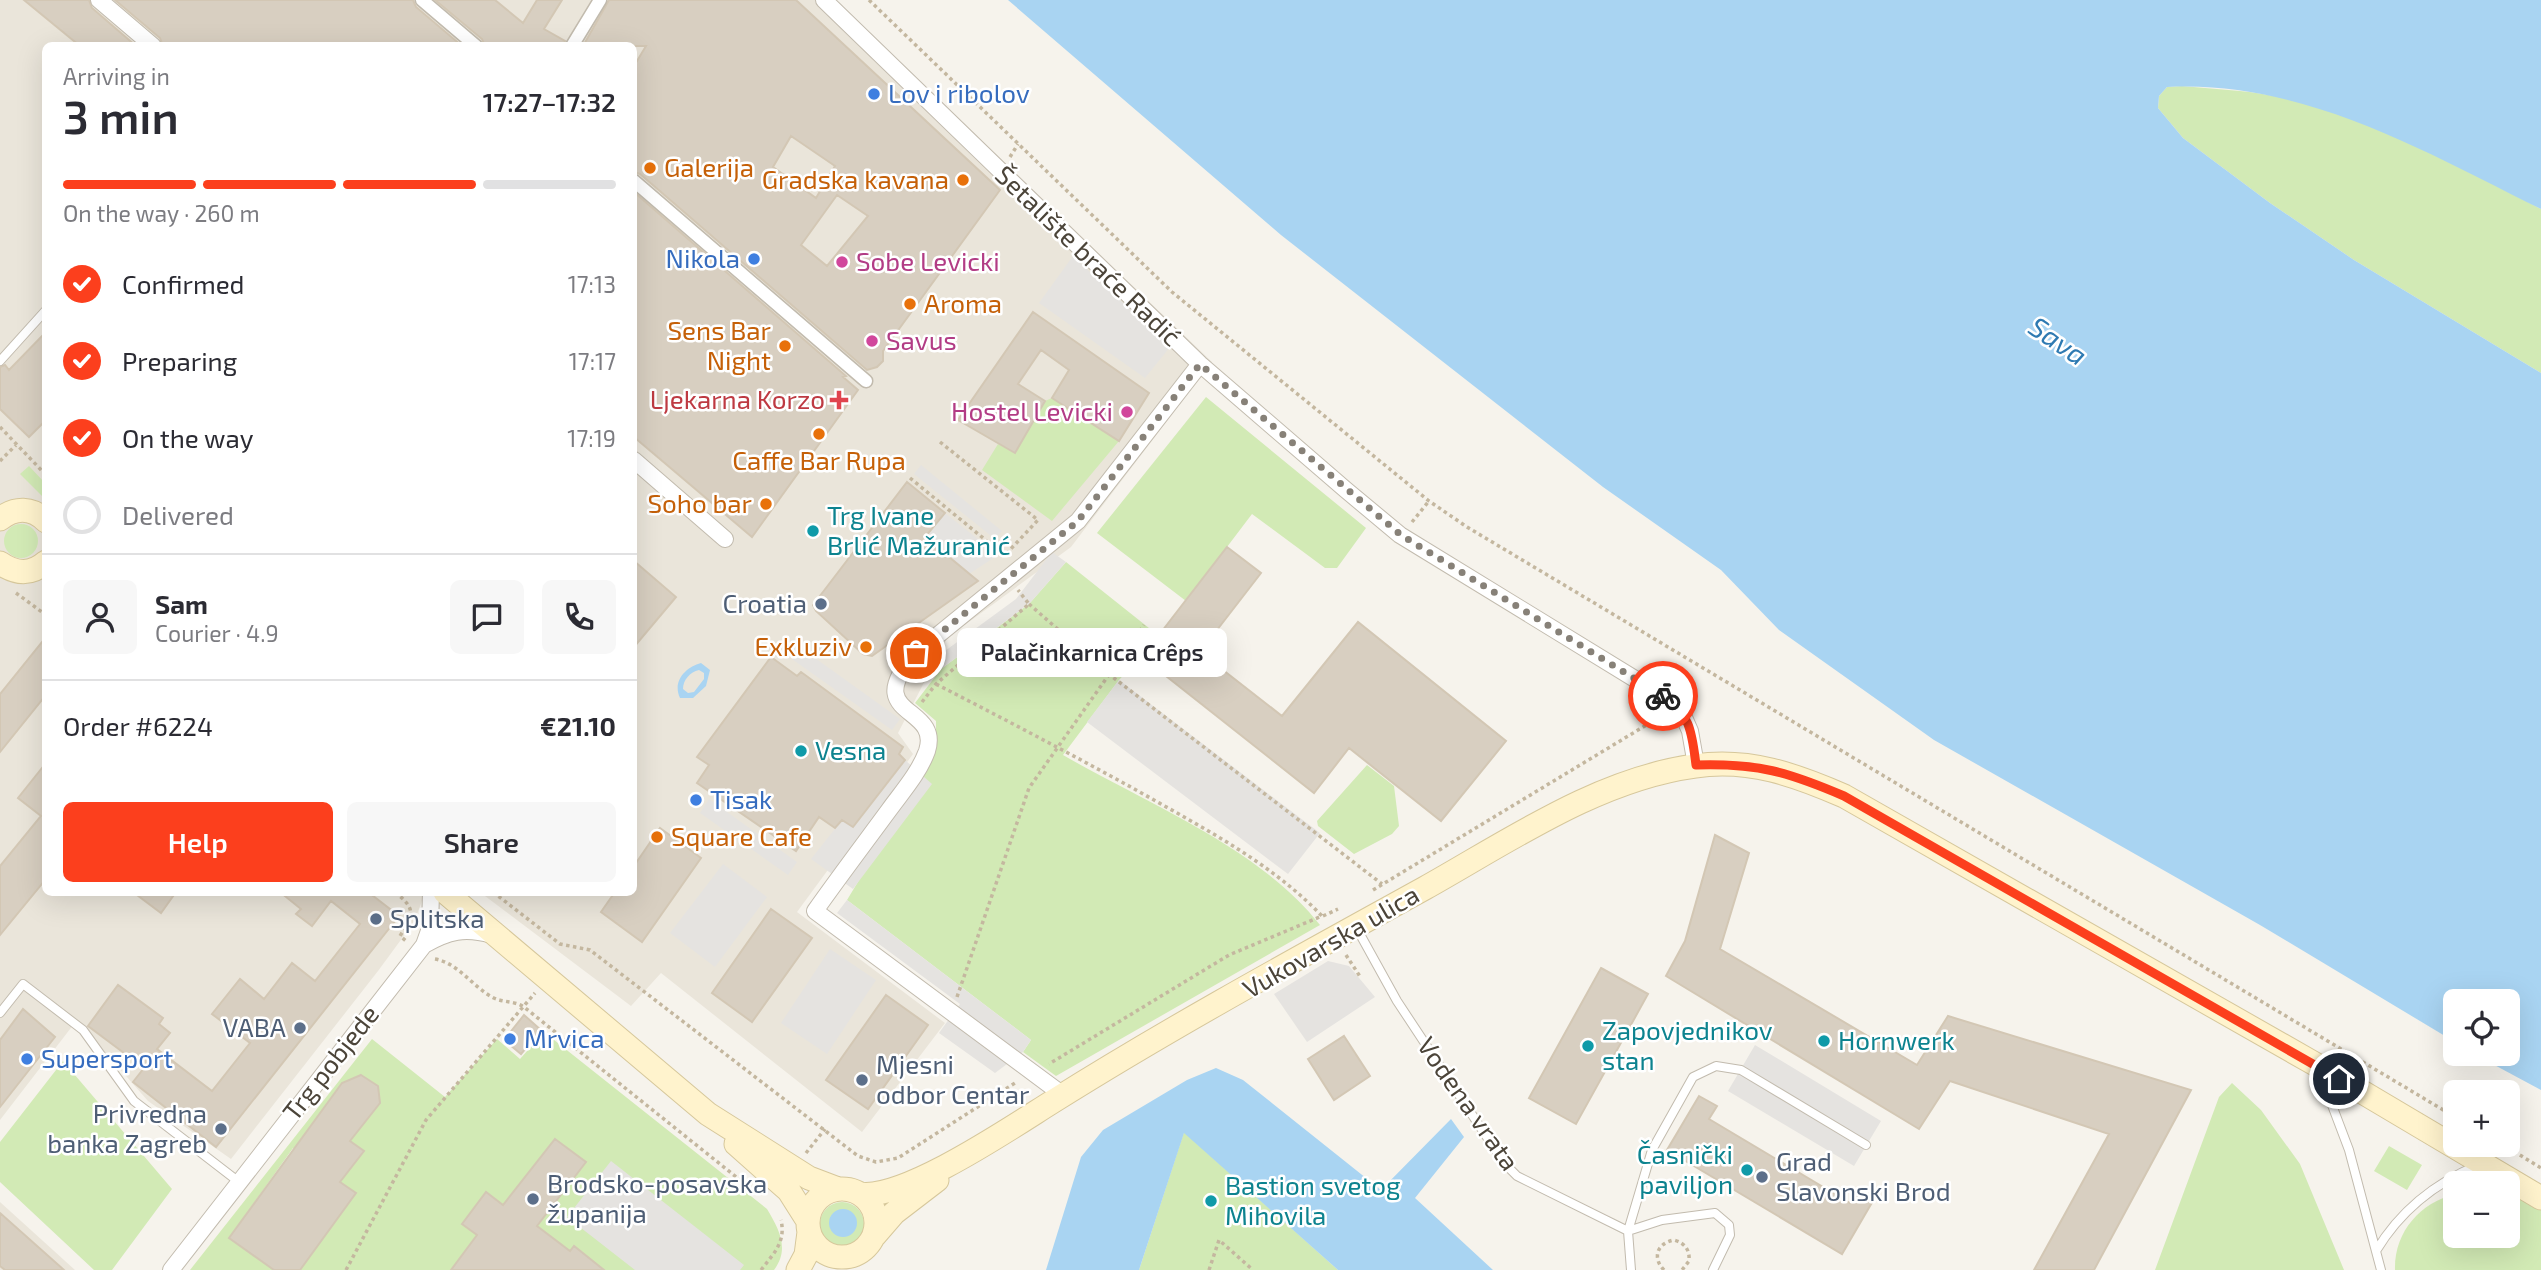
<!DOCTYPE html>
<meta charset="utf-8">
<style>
body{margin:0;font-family:"Exo 2",sans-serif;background:#f7f7f7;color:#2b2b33;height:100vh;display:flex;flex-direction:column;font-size:26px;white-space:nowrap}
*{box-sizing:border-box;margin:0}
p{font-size:23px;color:#7c7c81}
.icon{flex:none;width:38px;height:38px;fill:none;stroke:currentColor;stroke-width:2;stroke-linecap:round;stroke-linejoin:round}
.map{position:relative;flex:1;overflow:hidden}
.panel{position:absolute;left:42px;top:42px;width:595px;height:854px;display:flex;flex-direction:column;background:#fff;border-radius:10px;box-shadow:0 7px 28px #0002}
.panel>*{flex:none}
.buttons{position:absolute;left:2443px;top:989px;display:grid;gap:14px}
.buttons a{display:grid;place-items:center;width:77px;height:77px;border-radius:10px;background:#fff;box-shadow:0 7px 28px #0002;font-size:35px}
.pin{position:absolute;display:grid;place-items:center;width:60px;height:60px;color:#fff;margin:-30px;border:4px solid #fff;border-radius:50%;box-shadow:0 2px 7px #0007}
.courier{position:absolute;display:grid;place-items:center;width:70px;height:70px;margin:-35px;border:5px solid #fc3f1d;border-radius:50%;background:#fff;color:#222;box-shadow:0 2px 9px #0007}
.bubble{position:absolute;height:49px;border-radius:10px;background:#fff;box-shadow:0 7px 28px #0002;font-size:23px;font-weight:600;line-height:49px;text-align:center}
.headline em{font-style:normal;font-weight:600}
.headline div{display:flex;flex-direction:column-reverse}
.headline{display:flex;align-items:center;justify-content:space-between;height:119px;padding:0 21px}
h1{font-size:46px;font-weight:600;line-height:52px}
.bar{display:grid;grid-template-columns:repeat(4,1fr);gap:10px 7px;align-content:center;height:84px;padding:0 21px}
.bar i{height:9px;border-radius:5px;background:#e1e1e2}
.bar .current{background:#fc3f1d}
.bar p{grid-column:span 4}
.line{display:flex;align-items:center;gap:18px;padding:0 21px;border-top:2px solid #e1e1e2}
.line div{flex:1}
.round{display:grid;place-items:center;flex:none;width:74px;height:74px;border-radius:10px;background:#f7f7f7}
ol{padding:0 21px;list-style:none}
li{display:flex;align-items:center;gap:21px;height:77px}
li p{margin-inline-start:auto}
li .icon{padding:7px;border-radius:50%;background:#fc3f1d;color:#fff;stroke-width:4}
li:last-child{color:#7c7c81}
li i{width:38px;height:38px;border:4px solid #e1e1e2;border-radius:50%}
.primary-button{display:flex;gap:14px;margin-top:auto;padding:14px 21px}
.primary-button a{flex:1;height:80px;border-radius:10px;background:#fc3f1d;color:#fff;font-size:28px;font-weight:600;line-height:80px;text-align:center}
.primary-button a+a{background:#f7f7f7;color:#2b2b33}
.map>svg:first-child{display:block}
.residential{fill:#eae5da}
.green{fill:#d2eab5}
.parking{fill:#e5e3e0}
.water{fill:#a9d4f2;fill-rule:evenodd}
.building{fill:#d8cfc1;stroke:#d3c7b4;stroke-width:2;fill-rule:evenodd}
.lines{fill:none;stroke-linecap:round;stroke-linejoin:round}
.service-casing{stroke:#c2bbae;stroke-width:10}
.pedestrian-casing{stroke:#c2bbae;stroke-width:15}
.minor-casing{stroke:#c2bbae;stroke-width:18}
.secondary-casing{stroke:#d6c79b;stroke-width:25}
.path{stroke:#c4b79f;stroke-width:3.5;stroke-dasharray:3.5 3.5;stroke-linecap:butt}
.service{stroke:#fff;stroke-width:8}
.pedestrian{stroke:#fff;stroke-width:12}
.minor{stroke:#fff;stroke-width:16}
.secondary{stroke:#fff3cd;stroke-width:23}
.done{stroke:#878178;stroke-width:7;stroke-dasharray:0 12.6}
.route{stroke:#fc3f1d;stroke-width:9}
.shop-dot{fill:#3f7fe0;stroke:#fff;stroke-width:2.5}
.food-dot{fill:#e8710a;stroke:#fff;stroke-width:2.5}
.hotel-dot{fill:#d1479c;stroke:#fff;stroke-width:2.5}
.health-dot{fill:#e0444e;stroke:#fff;stroke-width:2.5}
.culture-dot{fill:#0f9aa8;stroke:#fff;stroke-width:2.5}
.service-dot{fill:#5c6f8a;stroke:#fff;stroke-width:2.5}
.labels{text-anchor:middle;stroke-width:5;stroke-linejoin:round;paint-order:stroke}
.shop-label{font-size:26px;fill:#366cbe;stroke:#fff;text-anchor:start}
.food-label{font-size:26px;fill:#c56008;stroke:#fff;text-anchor:end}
.street-label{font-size:26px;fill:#4b4439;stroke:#fff}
.hotel-label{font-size:26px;fill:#b23c85;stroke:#fff;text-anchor:start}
.health-label{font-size:26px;fill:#be3a42;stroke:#fff;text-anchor:end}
.culture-label{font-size:26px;fill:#0d838f;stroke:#fff;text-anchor:start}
.service-label{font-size:26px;fill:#4e5e75;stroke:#fff;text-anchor:start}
.water-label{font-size:28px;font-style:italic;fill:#2e7ab2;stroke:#fff}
</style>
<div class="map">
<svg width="2541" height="1270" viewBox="0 0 2541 1270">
<rect width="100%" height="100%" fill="#f6f3ec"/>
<!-- residential -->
<path class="residential" d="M0 0H835L1212 362 1071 547 947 638 898 733 913 754 797 912 945 1023 862 1132 661 973 631 1006 481 893 634 892V46H46V892L425 893 414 922 378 971 231 1159 148 1101 77 1020 0 1120Z
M0 1202 75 1270H0Z"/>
<!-- green -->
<path class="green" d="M2182 86C2213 89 2244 90 2274 96 2368 113 2456 166 2541 209V373L2354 260 2270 203 2183 138 2158 108 2159 96 2167 87Z
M1206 397 1366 528 1337 568H1325L1252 514 1186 601 1097 533Z
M1052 398 1119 441 1052 521 982 470 998 444 1015 453 1045 401Z
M29 466 45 483V499L20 474Z
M4 541a17 17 0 1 1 34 0a17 17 0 1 1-34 0Z
M1066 562 1159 636 1119 680 1063 755C1146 803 1260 848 1320 925L1056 1076 1023 1052 1031 1040 847 900 923 774 936 747V721L915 703 941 669 1029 604Z
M1367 765 1394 786 1399 826 1392 834 1354 854 1318 826 1317 821Z
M544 1032 767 1209C779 1229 790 1249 774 1270H300L355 1193 293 1148 229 1238 274 1270H190L372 1039 445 1097 497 1039 520 1059Z
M63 1061 172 1189 112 1270H94L0 1182V1142Z
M2232 1083 2261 1110 2300 1164 2344 1270H2155L2219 1097Z
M1184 1132 1338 1270H1139Z
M2389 1146 2422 1165 2407 1190 2374 1171Z
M2508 1191 2541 1210V1270H2395C2394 1232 2420 1203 2455 1194V1236H2508Z
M820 1224a22 22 0 1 1 44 0a22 22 0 1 1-44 0Z"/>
<!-- parking -->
<path class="parking" d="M1073 256 1170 347 1145 378 1039 303Z
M921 465 1002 531 995 539 914 474Z
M945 513 998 555 969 574 925 537Z
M1052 552 1066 562 1030 603 941 669 934 659 1016 599Z
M801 648 900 719 892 730 792 659Z
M1119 680 1320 833 1288 874 1087 722Z
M905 760 932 784 853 889 811 859 842 820 853 826Z
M709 799 797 862 788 875 700 813Z
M723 864 767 897 715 967 670 933Z
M847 900 1031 1040 1023 1052 995 1073 939 1033 960 1004 837 913Z
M830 949 876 980 827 1054 781 1023Z
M1328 961 1349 966 1375 997 1307 1042 1274 994Z
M1755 1045 1881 1121 1854 1166 1728 1091Z
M611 1161 744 1265 740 1270H635L567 1217Z"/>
<!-- water -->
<path class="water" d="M1008 0H2541V209C2424 151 2303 80 2167 87L2159 96 2158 108 2183 138 2270 203 2354 260 2541 373V1090L2474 1054H2508V1001H2455V1042L2260 925 1934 740 1779 630 1721 570 1603 487 1281 235Z
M701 663 710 670 706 686 693 698H680C672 681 686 667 701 663ZM699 670 704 673V679L694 692 688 693 683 689C683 680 690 672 699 670Z
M1216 1068 1243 1080 1381 1190 1451 1119 1464 1137 1415 1198 1493 1270H1338L1184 1133 1139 1270H1046L1081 1157 1103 1130 1187 1080Z
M829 1223a14 14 0 1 1 28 0a14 14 0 1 1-28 0Z"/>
<!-- building -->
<path class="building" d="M24 0H89L92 8 136 46H80Z
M115 0H413L416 7 462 46H163L160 38Z
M435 0H495L523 23 537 0H562L544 29 565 41 563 46H485L482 39Z
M609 0H796L1000 190 883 351V361L877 367 867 370 640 174 634 172V66L646 46H583ZM791 136 835 166 816 198 773 167ZM837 195 868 216 827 266 801 245Z
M634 192 846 376 843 377 858 390 752 537 634 437Z
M1033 312 1149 393 1119 441 1052 398 1069 370 1041 350 1018 384 1045 401 1015 453 958 420Z
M46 332V420L29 437 0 409V367L5 365 9 370Z
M907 482 945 513 925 537 978 581 872 656 863 654 816 611 813 605Z
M1227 547 1261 573 1200 652 1282 716 1358 622 1506 741 1441 821 1349 748 1314 793 1142 657Z
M634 561 676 597 634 647Z
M46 637V695L0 752V694Z
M771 657 797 676 801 672 903 747 899 754 905 760 853 827 842 820 835 828 819 817 796 851 697 783 709 765 697 757Z
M46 763V879L0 935V866L41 816 18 798Z
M660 828 701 858 642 942 601 912 615 892H634V866Z
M1715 835 1749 853 1720 949 1917 1065 1948 1016 2191 1090 2094 1270H2034L2109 1134 1950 1081 1919 1129 1666 976 1685 941Z
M133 892H176L161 913Z
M280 892H368L399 916 216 1147 133 1082 144 1068 88 1026 118 985 163 1018 159 1024 170 1033 157 1049 212 1091 250 1043 212 1014 240 979 264 999 292 963 315 981 360 924 331 901 312 926 296 914 301 909Z
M771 909 812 938 752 1022 712 993Z
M1601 968 1648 994 1576 1124 1529 1098Z
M886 995 928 1025 868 1109 826 1080Z
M23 1009 55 1037 0 1107V1040Z
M524 1015 541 1030 521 1054 504 1040Z
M1344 1036 1370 1076 1334 1100 1308 1059Z
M361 1075 378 1086 380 1103 350 1141 364 1151 340 1182 356 1193 300 1270H274L229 1238 342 1083Z
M1699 1096 1717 1106 1709 1119 1850 1203 1858 1190 1874 1199 1842 1254 1667 1150Z
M555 1139 586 1162 537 1226 570 1251 574 1246 604 1270H451L477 1235 462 1224 486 1192 503 1205Z
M0 1213 64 1270H5L0 1266Z"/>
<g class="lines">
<!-- service casing -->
<g class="service-casing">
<path id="service" d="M0 361 46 310
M1356 927 1397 1001 1504 1163 1517 1176 1628 1231 1652 1150 1693 1077 1716 1066 1741 1070 1866 1145
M0 1013 23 984 83 1030 134 1101 239 1182
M2321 1076 2349 1150 2381 1270
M2376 1251C2400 1211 2435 1183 2478 1165
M1631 1270 1628 1231 1662 1220 1715 1213 1729 1225 1730 1235 1713 1270"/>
</g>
<!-- pedestrian casing -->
<g class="pedestrian-casing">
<path id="pedestrian" d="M422 0 476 46
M572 46 600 0
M634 181 866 381"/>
</g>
<!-- minor casing -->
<g class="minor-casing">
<path id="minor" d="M99 0 153 46
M824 0 1200 364 1346 490 1400 535 1679 706 1690 731 1696 765
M634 460 725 539
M424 945 430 928 431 892
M1063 1095 815 911C839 877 864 844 889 810 902 792 919 773 927 751 942 704 858 718 916 653L1078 521 1200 364
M171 1270 424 945C448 931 465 927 492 935"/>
</g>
<!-- secondary casing -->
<g class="secondary-casing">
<path id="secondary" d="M0 519C15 507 32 507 46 521
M0 563C16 574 31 575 46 562
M445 892 708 1114 809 1178 838 1189
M736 1144 789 1191 808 1221
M808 1223a34 34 0 1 1 68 0a34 34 0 1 1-68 0Z
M860 1194C905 1200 1012 1127 1052 1102 1173 1026 1300 957 1425 888 1509 841 1598 779 1695 766 1749 758 1796 775 1844 796L2315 1064 2541 1198
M875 1235 894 1213 937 1180
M798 1270 806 1255 809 1232"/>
</g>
<!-- path -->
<path class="path" d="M869 0 1172 292 1429 501 1467 527 2455 1117
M1010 157 1018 144
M0 427 46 475
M940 442 1038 520 1007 553
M0 461 16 445
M910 478 1005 556
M1412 522 1429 501
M16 593 46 615
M1029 604 1110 675 1382 884
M936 684C1004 719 1071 754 1138 791 1203 828 1270 862 1322 916L1229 955 1049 1064
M922 702 936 684 1029 604 1018 590
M1373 890 1663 715
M395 892C416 909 414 914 400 936L406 941
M493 892 560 944 590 950 858 1156 876 1162 898 1158 1015 1083
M1323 916 1338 909
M1346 955 1361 978
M435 959C458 963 472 986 492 997 502 1003 513 1000 524 1007L745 1184
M957 997 1029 788 1144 625
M2502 1144 2541 1168
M806 1153 825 1129
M346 1270 426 1120 535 993
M761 1270C774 1253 786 1242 781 1220
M1209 1270 1219 1240 1253 1270
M1664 1270C1652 1258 1657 1243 1674 1240 1685 1243 1690 1250 1689 1261L1682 1270"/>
<!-- service -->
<use href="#service" class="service"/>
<!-- pedestrian -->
<use href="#pedestrian" class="pedestrian"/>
<!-- minor -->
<use href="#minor" class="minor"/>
<!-- secondary -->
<use href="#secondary" class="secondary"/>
</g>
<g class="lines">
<!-- done -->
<path class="done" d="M916 653 1078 521 1200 364 1401 535 1663 696"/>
<!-- route -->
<path class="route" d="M1663 696C1691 714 1692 734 1696 765 1758 763 1788 772 1844 796L2339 1079"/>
</g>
<!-- markers -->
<g class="shop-dot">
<circle cx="874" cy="94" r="7"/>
<circle cx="754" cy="259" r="7"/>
<circle cx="696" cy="800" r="7"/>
<circle cx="510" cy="1039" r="7"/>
<circle cx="27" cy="1059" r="7"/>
</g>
<g class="food-dot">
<circle cx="650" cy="168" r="7"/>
<circle cx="963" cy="180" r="7"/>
<circle cx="910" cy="304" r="7"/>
<circle cx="785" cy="346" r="7"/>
<circle cx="819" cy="434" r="7"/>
<circle cx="766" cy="504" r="7"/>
<circle cx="866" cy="647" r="7"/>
<circle cx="657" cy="837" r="7"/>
</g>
<g class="hotel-dot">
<circle cx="842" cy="262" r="7"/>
<circle cx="872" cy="341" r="7"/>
<circle cx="1127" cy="412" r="7"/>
</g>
<path class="health-dot" d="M835.5 389.5h7v7h7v7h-7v7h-7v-7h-7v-7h7z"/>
<g class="culture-dot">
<circle cx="813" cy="531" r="7"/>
<circle cx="801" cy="751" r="7"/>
<circle cx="1824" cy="1041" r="7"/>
<circle cx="1588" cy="1046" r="7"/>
<circle cx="1747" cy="1170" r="7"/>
<circle cx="1211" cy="1201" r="7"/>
</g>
<g class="service-dot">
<circle cx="821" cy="604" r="7"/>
<circle cx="376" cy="919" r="7"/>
<circle cx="300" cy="1028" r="7"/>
<circle cx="862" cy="1080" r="7"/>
<circle cx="221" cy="1129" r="7"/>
<circle cx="1762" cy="1177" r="7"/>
<circle cx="533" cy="1199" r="7"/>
</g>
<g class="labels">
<!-- shop labels -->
<g class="shop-label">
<text x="888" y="103">Lov i ribolov</text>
<text x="740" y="268" text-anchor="end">Nikola</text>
<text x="710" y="809">Tisak</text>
<text x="524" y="1048">Mrvica</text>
<text x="41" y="1068">Supersport</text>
</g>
<!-- food labels -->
<g class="food-label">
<text x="664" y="177" text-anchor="start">Galerija</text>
<text x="949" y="189">Gradska kavana</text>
<text x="924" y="313" text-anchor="start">Aroma</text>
<text x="771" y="340">Sens Bar<tspan x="771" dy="30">Night</tspan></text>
<text x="819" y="470" text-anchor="middle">Caffe Bar Rupa</text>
<text x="752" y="513">Soho bar</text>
<text x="852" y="656">Exkluziv</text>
<text x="671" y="846" text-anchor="start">Square Cafe</text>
</g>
<!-- street labels -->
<g class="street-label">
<text transform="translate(1088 256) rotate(44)" y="9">Šetalište braće Radić</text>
<text transform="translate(1331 942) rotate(-30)" y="9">Vukovarska ulica</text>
<text transform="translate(331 1063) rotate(-52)" y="9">Trg pobjede</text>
<text transform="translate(1468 1104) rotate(55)" y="9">Vodena vrata</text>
</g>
<!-- hotel labels -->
<g class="hotel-label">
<text x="856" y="271">Sobe Levicki</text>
<text x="886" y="350">Savus</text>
<text x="1113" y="421" text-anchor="end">Hostel Levicki</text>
</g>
<!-- health labels -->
<g class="health-label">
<text x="825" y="409">Ljekarna Korzo</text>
</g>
<!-- culture labels -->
<g class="culture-label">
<text x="827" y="525">Trg Ivane<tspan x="827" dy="30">Brlić Mažuranić</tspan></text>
<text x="815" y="760">Vesna</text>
<text x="1602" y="1040">Zapovjednikov<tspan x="1602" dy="30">stan</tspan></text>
<text x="1838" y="1050">Hornwerk</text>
<text x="1733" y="1164" text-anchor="end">Časnički<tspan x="1733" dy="30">paviljon</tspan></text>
<text x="1225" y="1195">Bastion svetog<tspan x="1225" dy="30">Mihovila</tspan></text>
</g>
<!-- service labels -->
<g class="service-label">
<text x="807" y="613" text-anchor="end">Croatia</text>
<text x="390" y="928">Splitska</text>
<text x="286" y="1037" text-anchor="end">VABA</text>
<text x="876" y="1074">Mjesni<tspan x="876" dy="30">odbor Centar</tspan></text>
<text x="207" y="1123" text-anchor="end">Privredna<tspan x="207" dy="30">banka Zagreb</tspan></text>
<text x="1776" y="1171">Grad<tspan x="1776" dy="30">Slavonski Brod</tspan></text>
<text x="547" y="1193">Brodsko-posavska<tspan x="547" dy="30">županija</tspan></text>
</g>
<!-- water labels -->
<g class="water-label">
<text transform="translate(2058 341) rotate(34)" y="10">Sava</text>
</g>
</g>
</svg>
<div class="buttons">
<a><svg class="icon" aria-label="locate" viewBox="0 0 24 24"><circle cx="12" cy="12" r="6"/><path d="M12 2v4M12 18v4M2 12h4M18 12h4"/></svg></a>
<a>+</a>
<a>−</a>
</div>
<div class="pin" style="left:916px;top:653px;background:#ea580c"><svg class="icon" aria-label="bag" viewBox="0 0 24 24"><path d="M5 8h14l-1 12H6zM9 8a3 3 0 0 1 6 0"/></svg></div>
<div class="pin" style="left:2339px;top:1079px;background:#1f2937"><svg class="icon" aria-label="home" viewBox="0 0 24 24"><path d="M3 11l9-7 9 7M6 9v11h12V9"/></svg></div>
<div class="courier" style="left:1663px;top:696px"><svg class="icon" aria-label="bike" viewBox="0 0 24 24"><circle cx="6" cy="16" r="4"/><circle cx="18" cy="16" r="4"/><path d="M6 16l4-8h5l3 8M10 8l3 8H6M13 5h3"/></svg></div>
<div class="bubble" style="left:957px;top:628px;width:270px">Palačinkarnica Crêps</div>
<section class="panel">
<div class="headline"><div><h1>3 min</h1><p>Arriving in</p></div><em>17:27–17:32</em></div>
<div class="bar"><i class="current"></i><i class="current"></i><i class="current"></i><i></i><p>On the way · 260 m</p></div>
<ol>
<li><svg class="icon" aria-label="check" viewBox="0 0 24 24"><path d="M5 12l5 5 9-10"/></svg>Confirmed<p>17:13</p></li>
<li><svg class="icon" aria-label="check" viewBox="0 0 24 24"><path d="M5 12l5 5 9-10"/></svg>Preparing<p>17:17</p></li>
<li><svg class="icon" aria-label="check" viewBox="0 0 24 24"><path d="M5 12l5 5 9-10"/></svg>On the way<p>17:19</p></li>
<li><i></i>Delivered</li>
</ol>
<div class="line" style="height:126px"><a class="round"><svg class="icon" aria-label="person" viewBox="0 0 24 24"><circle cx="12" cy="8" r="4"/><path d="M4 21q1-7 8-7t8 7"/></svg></a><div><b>Sam</b><p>Courier · 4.9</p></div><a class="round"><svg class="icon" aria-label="chat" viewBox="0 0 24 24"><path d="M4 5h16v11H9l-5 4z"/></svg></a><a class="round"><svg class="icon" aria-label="phone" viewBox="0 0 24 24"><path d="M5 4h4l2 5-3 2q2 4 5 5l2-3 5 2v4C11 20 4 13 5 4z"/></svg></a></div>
<div class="line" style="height:91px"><div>Order #6224</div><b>€21.10</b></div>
<div class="primary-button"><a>Help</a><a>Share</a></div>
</section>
</div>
